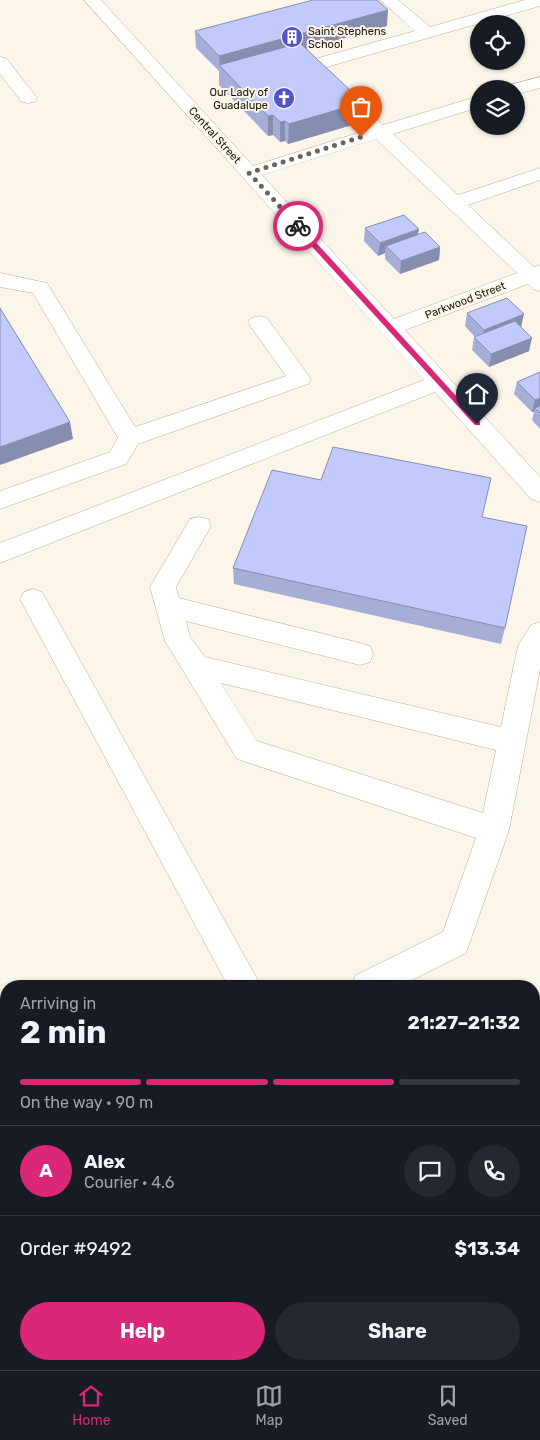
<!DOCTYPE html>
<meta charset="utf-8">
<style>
body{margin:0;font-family:Rubik,sans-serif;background:#242831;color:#f1f3f6;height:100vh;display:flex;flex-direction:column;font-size:19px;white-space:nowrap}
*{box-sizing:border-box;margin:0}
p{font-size:16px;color:#9ea1a6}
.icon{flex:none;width:28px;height:28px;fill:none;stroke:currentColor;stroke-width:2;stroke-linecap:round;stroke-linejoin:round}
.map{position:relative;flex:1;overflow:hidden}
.sheet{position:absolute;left:0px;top:980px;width:540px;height:390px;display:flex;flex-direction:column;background:#171b24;border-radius:20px 20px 0 0;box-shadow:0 1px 4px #0004}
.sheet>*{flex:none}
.tools{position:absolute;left:470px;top:15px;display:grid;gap:10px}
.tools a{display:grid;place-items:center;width:55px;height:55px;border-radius:50%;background:#171b24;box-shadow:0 1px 4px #0004;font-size:25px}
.pin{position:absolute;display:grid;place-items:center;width:42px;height:42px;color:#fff;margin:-51px -21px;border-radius:50% 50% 50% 0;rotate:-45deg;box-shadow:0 0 5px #0007}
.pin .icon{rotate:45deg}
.courier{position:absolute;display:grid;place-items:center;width:50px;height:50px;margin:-25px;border:4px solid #db2777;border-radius:50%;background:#fff;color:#222;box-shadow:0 1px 6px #0007}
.overview em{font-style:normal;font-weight:700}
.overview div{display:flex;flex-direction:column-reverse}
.overview{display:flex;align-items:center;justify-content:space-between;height:85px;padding:0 20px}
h1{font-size:32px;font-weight:700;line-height:38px}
.bar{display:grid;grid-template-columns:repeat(4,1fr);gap:8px 5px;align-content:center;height:60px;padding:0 20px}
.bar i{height:6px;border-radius:4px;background:#363941}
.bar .current{background:#db2777}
.bar p{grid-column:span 4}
.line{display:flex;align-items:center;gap:12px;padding:0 20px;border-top:1px solid #363941}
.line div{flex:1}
.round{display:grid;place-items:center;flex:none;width:52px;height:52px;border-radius:26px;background:#242831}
.cta{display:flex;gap:10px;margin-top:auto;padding:10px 20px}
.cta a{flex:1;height:58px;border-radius:30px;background:#db2777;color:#fff;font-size:20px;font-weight:700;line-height:58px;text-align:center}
.cta a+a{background:#242831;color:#f1f3f6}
.tab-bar{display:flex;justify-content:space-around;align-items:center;height:70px;border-top:1px solid #363941;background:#171b24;font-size:14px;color:#9ea1a6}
.tab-bar a{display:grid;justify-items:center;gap:2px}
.tab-bar .current{color:#db2777}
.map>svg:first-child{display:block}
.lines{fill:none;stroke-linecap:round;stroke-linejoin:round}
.minor-casing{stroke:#bfac90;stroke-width:1}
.minor{fill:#fff;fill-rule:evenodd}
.wall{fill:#a6aed7}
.shaded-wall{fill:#878daf}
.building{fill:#c1cafa;stroke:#878daf}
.route{fill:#db2777}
.done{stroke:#6b6559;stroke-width:5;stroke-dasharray:0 9}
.labels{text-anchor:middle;stroke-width:4;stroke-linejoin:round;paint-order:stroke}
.far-poi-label{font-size:11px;fill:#1d170c;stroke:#fcf5e9;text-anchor:start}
.far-street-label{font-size:11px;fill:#1d170c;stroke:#fcf5e9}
</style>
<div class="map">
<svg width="540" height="1370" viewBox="0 0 540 1370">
<rect width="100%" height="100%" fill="#fcf5e9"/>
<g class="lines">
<!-- minor casing -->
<g class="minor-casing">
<path id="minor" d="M84 0H101L253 166 367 130 323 88 320 84 323 80 329 79 335 80 383 125 479 96V107L393 134 458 195 540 168V180L468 205 534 267 540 265V291L533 289 528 284 405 330 540 477V502L531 499 435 392 0 563V543L424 380ZM376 139 517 273 394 319 262 175Z
M380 0H398L430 27 525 0H540V6L316 70 310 71 304 70 301 66 304 62 415 31Z
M0 57 6 58 34 94 37 98 34 102 28 103 22 102 0 74Z
M540 77V88L516 94V89H507L510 85Z
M0 273 47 283 135 427 286 376 248 323 251 318 259 316 267 318 311 379 308 384 138 444 126 464 0 509V491L110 452 118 438 33 293 0 287Z
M199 517 208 519 211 526 176 587 179 598 360 643 370 646 373 654 370 662 360 665 186 621 190 637 205 657 501 727 518 646 531 625 540 622V669L509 830 466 953 400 986H351L356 975 443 932 476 838 237 759 165 641 150 587 190 519ZM221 683 496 750 483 813 257 741Z
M33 589 42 592 261 986H228L20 599 24 592Z
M0 1073 6 1076V1124L0 1122Z
M540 1159V1196L534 1199V1162Z
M348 1364H387L389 1370H350Z"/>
</g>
<!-- minor -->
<use href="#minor" class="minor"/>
</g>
<!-- wall -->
<path class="wall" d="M387 26 306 49 357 101 355 121 353 122 352 125 288 144 285 141 280 142 273 135 268 136 219 85V71L196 48 195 31Z
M365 228 418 235 440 247 439 260 400 274 385 259V253L378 256 364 241Z
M467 313 521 327 529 351 489 367 472 350 474 337H475L465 326Z
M540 372V429L532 420 534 412H532L514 394 517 382Z
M482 517 505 628 501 644 234 584 233 568Z
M412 1364H534L540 1370H416Z"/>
<!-- shaded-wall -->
<path class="shaded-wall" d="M388 10 387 26 225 71 220 66 219 56Z
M351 91 350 106 351 102 357 101 355 121 353 122 352 125 288 144 289 124 348 92Z
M273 115V135L268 136V116Z
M285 121V141L280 142V122Z
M419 229 417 242 386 246 385 253 378 256 380 243Z
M440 247 439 260 400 274 401 261Z
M524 314 521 327 481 343 484 330Z
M532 338 529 351 489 367 491 354Z
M540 398V409L535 408 534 412H532L535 400Z
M70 422 73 439 0 465V447Z"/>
<!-- building -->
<path class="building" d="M313 0H377L388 10 219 56 195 31Z
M300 43 351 91 348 92 357 101 351 102 354 105 289 124 285 121 280 122 273 115 268 116 219 65Z
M404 215 419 229 380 243 365 228Z
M425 232 440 247 401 261 386 246Z
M507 298 524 314 484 330 467 313Z
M0 308 70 422 0 447Z
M515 321 532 338 491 354 474 337Z
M540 372V398L535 400 517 382Z
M540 406V413L535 408Z
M333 447 491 478 482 517 527 526 505 628 233 568 272 470 321 480Z
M540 1279V1370H421L418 1364H534V1283Z"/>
<!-- route -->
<path class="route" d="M295 225H300L480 422V425H475L295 228Z"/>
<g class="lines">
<!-- done -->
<path class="done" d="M298 226 249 173 361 137"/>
</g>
<!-- icons -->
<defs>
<g id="building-disc" transform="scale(1.125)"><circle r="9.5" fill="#5254cb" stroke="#fcf5e9"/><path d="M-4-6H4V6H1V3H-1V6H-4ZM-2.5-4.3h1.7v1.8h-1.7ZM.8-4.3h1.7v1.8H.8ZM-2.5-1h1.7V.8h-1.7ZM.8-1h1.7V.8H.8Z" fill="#fff"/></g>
<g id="church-disc" transform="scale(1.125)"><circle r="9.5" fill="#5254cb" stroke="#fcf5e9"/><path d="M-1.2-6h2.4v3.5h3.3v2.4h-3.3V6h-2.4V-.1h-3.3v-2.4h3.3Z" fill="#fff"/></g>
</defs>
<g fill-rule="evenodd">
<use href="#building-disc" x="292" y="37"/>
<use href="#church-disc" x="284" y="98"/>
</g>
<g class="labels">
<!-- far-poi labels -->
<g class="far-poi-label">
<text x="308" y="35">Saint Stephens<tspan x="308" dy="13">School</tspan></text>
<text x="268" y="96" text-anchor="end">Our Lady of<tspan x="268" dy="13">Guadalupe</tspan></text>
</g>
<!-- far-street labels -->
<g class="far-street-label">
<text transform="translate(215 135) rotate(48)" y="4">Central Street</text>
<text transform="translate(465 300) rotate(-21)" y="4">Parkwood Street</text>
</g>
</g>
</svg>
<div class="tools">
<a><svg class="icon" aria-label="locate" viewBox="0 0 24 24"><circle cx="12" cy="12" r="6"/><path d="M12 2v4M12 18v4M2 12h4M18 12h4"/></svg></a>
<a><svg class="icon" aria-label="layers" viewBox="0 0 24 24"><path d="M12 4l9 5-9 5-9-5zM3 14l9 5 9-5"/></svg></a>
</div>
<div class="pin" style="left:361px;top:137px;background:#ea580c"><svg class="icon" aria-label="bag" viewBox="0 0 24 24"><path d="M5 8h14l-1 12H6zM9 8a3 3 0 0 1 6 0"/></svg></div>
<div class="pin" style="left:477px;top:424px;background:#1f2937"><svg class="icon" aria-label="home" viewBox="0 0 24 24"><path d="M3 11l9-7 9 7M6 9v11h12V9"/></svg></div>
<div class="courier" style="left:298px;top:226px"><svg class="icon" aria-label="bike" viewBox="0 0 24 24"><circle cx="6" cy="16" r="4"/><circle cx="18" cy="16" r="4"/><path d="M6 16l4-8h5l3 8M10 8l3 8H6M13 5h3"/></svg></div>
<section class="sheet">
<div class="overview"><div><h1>2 min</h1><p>Arriving in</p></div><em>21:27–21:32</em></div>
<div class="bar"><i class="current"></i><i class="current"></i><i class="current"></i><i></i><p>On the way · 90 m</p></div>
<div class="line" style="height:90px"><b class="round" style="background:#db2777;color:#fff">A</b><div><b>Alex</b><p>Courier · 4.6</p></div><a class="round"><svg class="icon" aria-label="chat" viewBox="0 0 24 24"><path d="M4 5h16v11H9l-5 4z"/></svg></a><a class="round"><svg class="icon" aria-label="phone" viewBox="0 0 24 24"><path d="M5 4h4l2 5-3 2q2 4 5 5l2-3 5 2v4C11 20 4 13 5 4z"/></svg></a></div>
<div class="line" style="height:65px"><div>Order #9492</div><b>$13.34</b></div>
<div class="cta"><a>Help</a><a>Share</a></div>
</section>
</div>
<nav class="tab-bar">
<a class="current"><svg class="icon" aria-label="home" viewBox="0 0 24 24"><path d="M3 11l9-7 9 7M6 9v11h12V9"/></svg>Home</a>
<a><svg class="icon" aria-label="map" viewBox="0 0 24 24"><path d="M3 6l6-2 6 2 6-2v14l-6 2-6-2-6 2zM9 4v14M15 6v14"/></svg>Map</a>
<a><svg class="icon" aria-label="saved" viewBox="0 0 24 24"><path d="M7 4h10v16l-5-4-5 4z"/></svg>Saved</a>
</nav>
